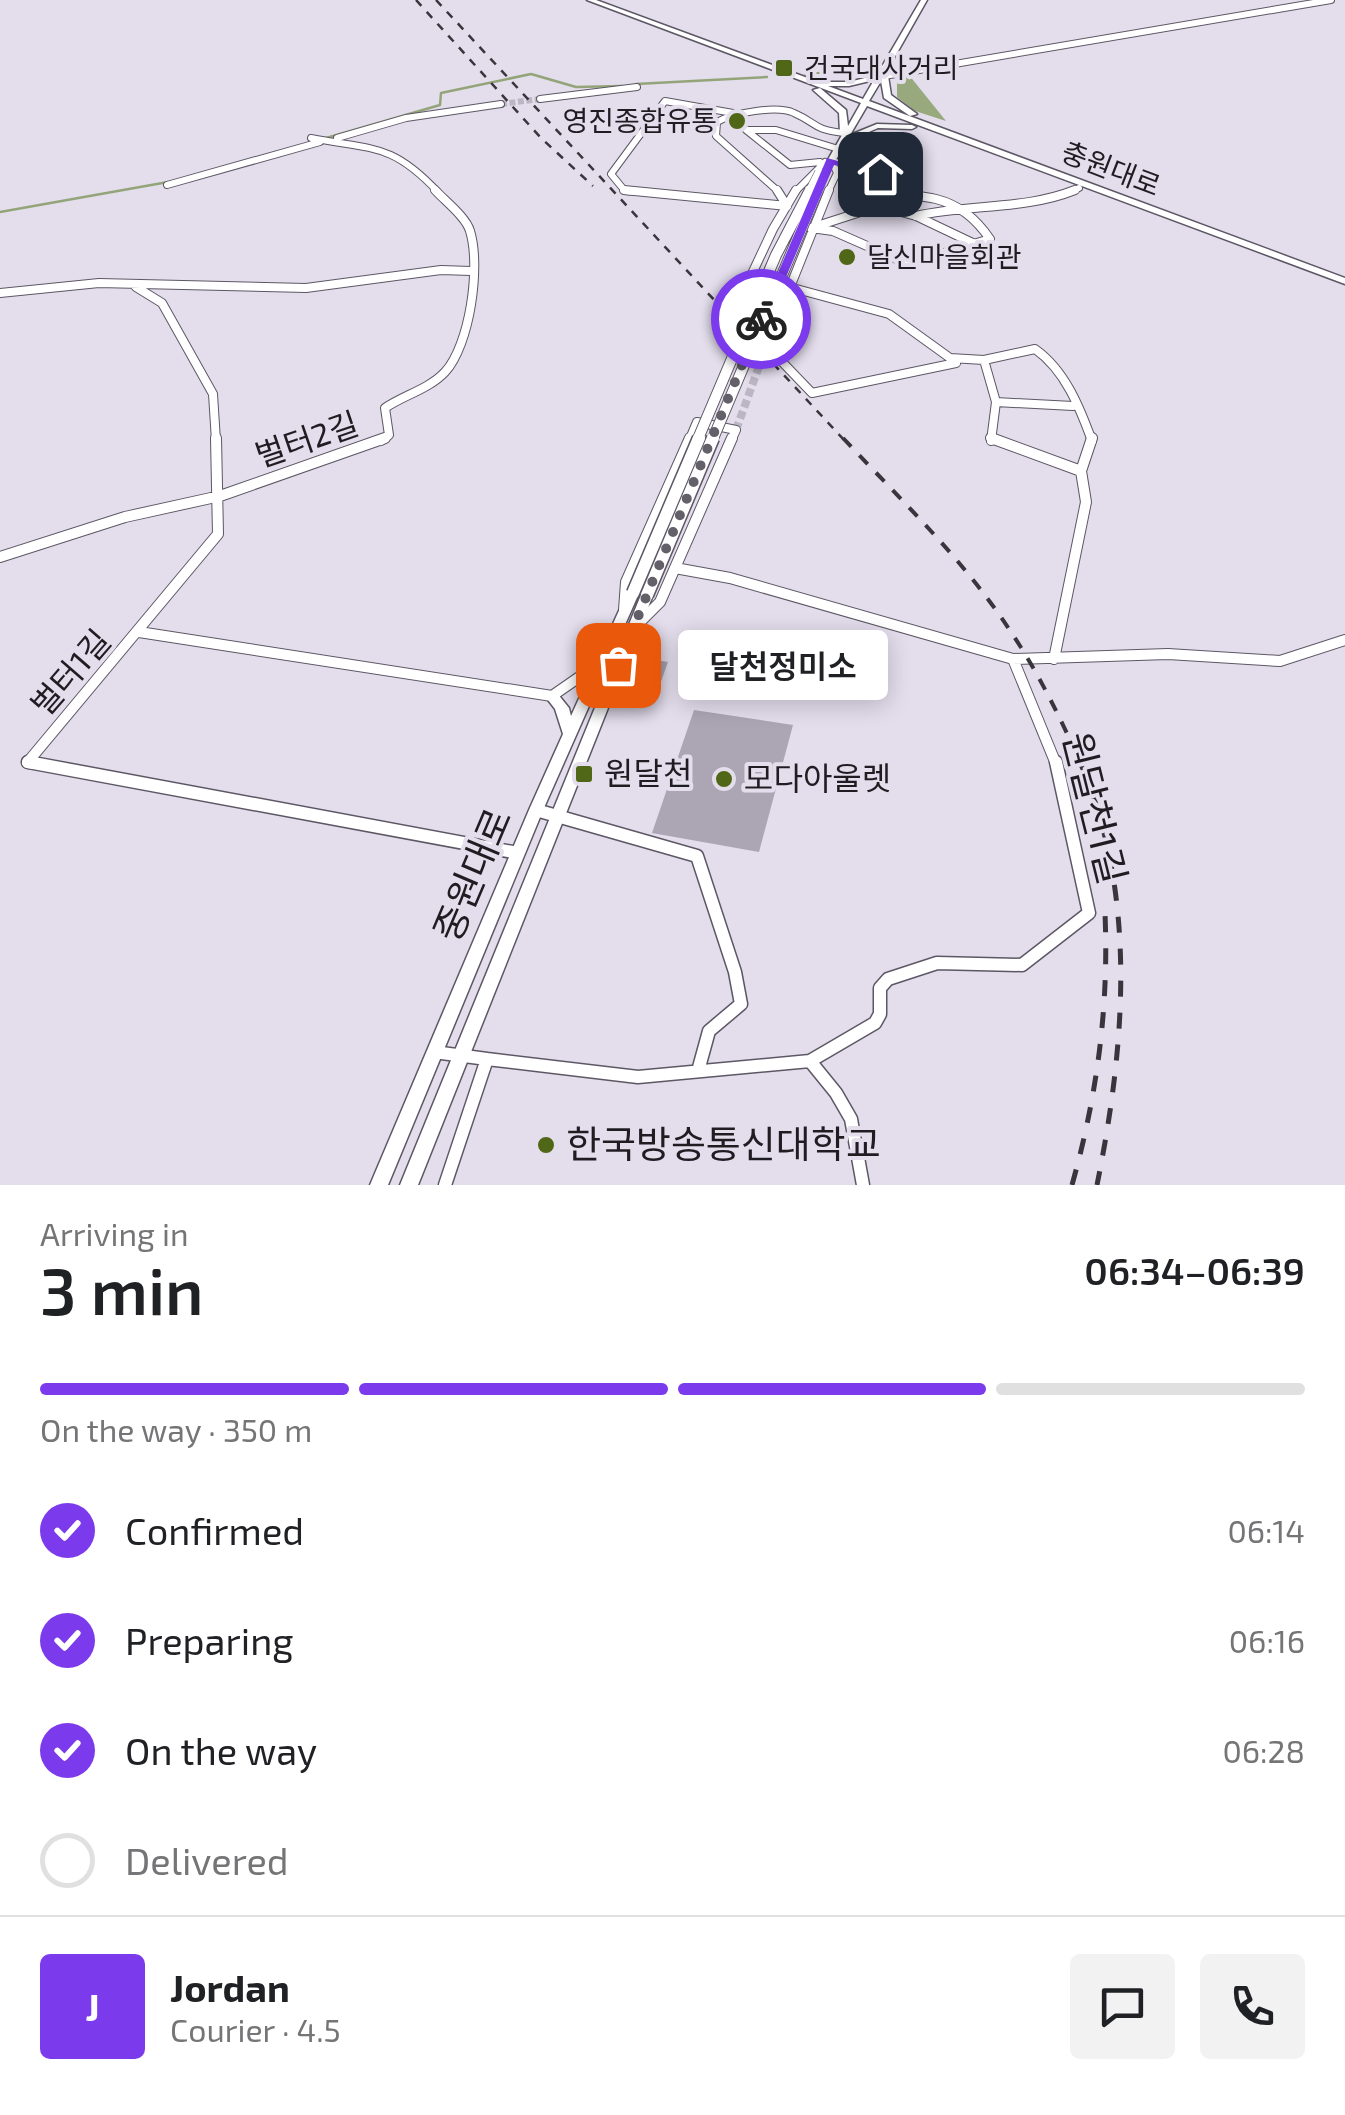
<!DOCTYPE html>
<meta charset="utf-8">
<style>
body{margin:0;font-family:"Exo 2","Noto Sans KR",sans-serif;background:#f2f2f2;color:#202124;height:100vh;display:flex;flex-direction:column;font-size:38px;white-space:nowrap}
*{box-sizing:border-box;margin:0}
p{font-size:32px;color:#757577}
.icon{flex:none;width:55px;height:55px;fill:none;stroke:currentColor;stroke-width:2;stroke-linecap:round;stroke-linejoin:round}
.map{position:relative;height:1185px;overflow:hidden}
.drawer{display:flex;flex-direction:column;background:#fff;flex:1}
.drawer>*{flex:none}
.pin{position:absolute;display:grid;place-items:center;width:85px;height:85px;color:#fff;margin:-42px;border-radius:20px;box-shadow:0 5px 15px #0006}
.courier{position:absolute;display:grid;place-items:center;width:100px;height:100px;margin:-50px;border:8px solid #7c3aed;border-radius:50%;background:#fff;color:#222;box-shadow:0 2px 12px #0007}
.bubble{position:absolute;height:70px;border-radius:10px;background:#fff;box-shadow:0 5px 25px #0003;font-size:32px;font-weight:600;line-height:70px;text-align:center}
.headline em{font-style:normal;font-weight:600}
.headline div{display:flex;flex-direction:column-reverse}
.headline{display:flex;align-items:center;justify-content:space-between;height:170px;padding:0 40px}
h1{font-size:65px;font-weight:600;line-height:75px}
.bar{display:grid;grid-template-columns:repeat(4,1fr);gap:15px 10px;align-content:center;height:120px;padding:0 40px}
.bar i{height:12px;border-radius:8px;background:#e0e0e0}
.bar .selected{background:#7c3aed}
.bar p{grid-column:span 4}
.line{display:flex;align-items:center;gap:25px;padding:0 40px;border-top:2px solid #e0e0e0}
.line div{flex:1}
.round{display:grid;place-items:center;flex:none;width:105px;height:105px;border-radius:10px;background:#f2f2f2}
ol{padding:0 40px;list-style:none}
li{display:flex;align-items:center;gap:30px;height:110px}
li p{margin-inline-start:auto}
li .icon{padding:10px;border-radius:50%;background:#7c3aed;color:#fff;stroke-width:4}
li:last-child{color:#757577}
li i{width:55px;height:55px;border:5px solid #e0e0e0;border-radius:50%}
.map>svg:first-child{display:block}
.forest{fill:#98aa7d}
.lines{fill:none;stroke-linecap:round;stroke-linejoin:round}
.stream{stroke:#93a578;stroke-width:2.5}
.building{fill:#aba5b4}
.minor-tunnel-far1{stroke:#bcb6c4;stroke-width:6;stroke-dasharray:6 2.5;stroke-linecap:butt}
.minor-tunnel{stroke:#bcb6c4;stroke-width:8;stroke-dasharray:8 4;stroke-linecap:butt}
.minor-far3-casing{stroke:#5d5765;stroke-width:8}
.minor-far2-casing{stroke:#5d5765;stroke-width:10}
.minor-far1-casing{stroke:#5d5765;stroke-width:12}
.minor-casing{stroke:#5d5765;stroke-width:15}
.tertiary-casing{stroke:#5d5765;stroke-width:3}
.minor-far3{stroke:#fff;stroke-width:6}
.minor-far2{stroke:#fff;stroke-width:8}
.minor-far1{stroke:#fff;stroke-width:10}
.minor{stroke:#fff;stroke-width:12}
.tertiary{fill:#fff;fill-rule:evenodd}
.rail-far2{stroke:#38353c;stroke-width:2.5;stroke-dasharray:8 8;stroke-linecap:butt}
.rail-far1{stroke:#38353c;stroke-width:4;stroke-dasharray:12 12;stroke-linecap:butt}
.rail{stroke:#38353c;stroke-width:5;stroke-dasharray:16 16;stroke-linecap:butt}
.tertiary-bridge-far2-casing{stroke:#5d5765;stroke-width:9;stroke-linecap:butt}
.tertiary-bridge-far1-casing{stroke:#5d5765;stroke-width:12;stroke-linecap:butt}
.tertiary-bridge-casing{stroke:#5d5765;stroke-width:15;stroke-linecap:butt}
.tertiary-bridge-far2{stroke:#fff;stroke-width:8}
.tertiary-bridge-far1{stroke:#fff;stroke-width:10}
.tertiary-bridge{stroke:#fff;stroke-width:12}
.route{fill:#7c3aed}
.done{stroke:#646069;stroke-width:10;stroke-dasharray:0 18}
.poi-dot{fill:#4f6717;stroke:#e3ddec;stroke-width:4}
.labels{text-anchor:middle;stroke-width:8;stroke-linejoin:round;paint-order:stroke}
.far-poi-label{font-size:28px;fill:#1f1c22;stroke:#e3ddec;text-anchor:start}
.far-street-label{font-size:28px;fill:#1f1c22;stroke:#e3ddec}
.street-label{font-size:32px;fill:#1f1c22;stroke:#e3ddec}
.poi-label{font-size:32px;fill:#1f1c22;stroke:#e3ddec;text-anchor:start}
.near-street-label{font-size:38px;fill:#1f1c22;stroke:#e3ddec}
.near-poi-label{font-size:38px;fill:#1f1c22;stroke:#e3ddec;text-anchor:start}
</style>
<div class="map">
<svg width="1345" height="1185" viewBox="0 0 1345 1185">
<rect width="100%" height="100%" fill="#e3ddec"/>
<!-- forest -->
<path class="forest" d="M909 75 946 121 915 111 897 97V83Z"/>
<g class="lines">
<!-- stream -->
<path class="stream" d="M805 74 870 70
M636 84 767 77
M326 138 440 105 441 93 531 74 576 87 622 86
M0 212 168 182"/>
</g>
<!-- building -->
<path class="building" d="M648 647 660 649 656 660 668 662 653 704 628 695Z
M694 710 793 725 759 852 652 833Z"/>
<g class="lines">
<!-- minor-tunnel-far1 -->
<path class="minor-tunnel-far1" d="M501 104 540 99"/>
<!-- minor-tunnel -->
<path class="minor-tunnel" d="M736 430 766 347"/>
<!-- minor-far3 casing -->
<g class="minor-far3-casing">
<path id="minor-far3" d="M884 76 1331 0
M540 99 637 87
M311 138C372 150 391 142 438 192
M337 138 406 118 501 104
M831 161 874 172 906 192
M820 162 790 165 746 130H776L835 148
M167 185 320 142
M636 192 625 191 611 174 665 101 733 113
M779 192 716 136 717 122C732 113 777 105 794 113 819 124 811 129 844 133
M795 192 825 162
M828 192 837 173 832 161
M1069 192 1079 188"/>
</g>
<!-- minor-far2 casing -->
<g class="minor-far2-casing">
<path id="minor-far2" d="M624 190 787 206
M777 190 787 206
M796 190 773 229 734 312 812 393 956 363
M916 216C969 204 1025 210 1075 190
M817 226 879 206 916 216 977 245
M811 228 833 231 908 264 990 239C976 219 960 205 936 199 924 196 913 197 904 190
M136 287 162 303 213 394 216 441
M789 287 889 314 950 358 984 360 996 402 991 441
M0 293 99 283 306 288 441 270 471 271
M766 347 829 190
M984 360 1035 349C1065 370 1080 408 1092 441
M996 402 1073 406
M381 441 389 435 385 408C404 395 429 389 445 372 470 345 481 266 470 231 466 217 445 201 435 190
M689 441 697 422 736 430 731 441"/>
</g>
<!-- minor-far1 casing -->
<g class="minor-far1-casing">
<path id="minor-far1" d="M991 438 1081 471 1086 502 1054 659
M1081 471 1092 438
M0 557 125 517 220 496 385 438
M675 568 730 578 1013 659 1056 764
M624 610 626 582 690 438
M637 625 660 602 732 438
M139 632 552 696 601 662
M1013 659 1168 654 1280 661 1345 640
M35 764 27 763 218 534 216 438"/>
</g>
<!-- minor casing -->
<g class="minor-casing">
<path id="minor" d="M28 762 518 853
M536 810 697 856 735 972 741 1004 709 1031 698 1071
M434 1052 487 1059 445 1185
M487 1059 638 1077 810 1061 875 1023 880 1014V988L888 979 937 963 1022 965 1089 913 1056 762
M810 1061 836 1093 851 1119 863 1185"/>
</g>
<!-- tertiary casing -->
<g class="tertiary-casing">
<path id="tertiary" d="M587 0H596L824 84 827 82H849L877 75 921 0H927L885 74 888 76 891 95 917 114 910 116 884 98 881 81 869 101 1345 278V284L867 106 850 135 877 124 912 125 916 127 912 129 878 128 846 142 828 174H822L821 172 842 135 840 133 839 113 813 90 820 88 846 110 848 126 861 103ZM874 80 863 99 828 86H849Z
M633 589 639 593 543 810 388 1185H370L529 810 563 734 555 709 545 696 547 693H557L569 708 571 716 627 593Z
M647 591 653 595 418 1185H400L641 595Z"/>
</g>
<!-- minor-far3 -->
<use href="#minor-far3" class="minor-far3"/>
<!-- minor-far2 -->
<use href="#minor-far2" class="minor-far2"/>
<!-- minor-far1 -->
<use href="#minor-far1" class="minor-far1"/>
<!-- minor -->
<use href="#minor" class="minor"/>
<!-- tertiary -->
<use href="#tertiary" class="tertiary"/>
<!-- rail-far2 -->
<path class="rail-far2" d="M416 0 541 138 593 186
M436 0 845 441"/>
<!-- rail-far1 -->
<path class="rail-far1" d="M843 438C900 499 963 559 1009 629 1038 672 1060 717 1081 764"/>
<!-- rail -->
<path class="rail" d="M1080 762C1138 896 1125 1046 1097 1185
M1072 1185C1097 1096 1109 1007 1105 914"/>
<!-- tertiary-bridge-far2 casing -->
<g class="tertiary-bridge-far2-casing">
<path id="tertiary-bridge-far2" d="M809 192 819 172
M817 192 823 178"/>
</g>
<!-- tertiary-bridge-far1 casing -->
<g class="tertiary-bridge-far1-casing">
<path id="tertiary-bridge-far1" d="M697 441 776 255 810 190
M712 441 818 190"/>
</g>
<!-- tertiary-bridge casing -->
<g class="tertiary-bridge-casing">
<path id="tertiary-bridge" d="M633 593 699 438
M647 595 713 438"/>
</g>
<!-- tertiary-bridge-far2 -->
<use href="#tertiary-bridge-far2" class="tertiary-bridge-far2"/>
<!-- tertiary-bridge-far1 -->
<use href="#tertiary-bridge-far1" class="tertiary-bridge-far1"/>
<!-- tertiary-bridge -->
<use href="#tertiary-bridge" class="tertiary-bridge"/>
</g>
<!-- route -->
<path class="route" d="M827 158 885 174 880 177 834 165 768 319 757 322Z"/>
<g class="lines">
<!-- done -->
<path class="done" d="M618 665 761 319"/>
</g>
<!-- markers -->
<g class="poi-dot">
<rect x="774" y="58" width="20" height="20" rx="5"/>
<circle cx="737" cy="121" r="10"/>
<circle cx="847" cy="257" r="10"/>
<rect x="574" y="764" width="20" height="20" rx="5"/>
<circle cx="724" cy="779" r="10"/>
<circle cx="546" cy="1145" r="10"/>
</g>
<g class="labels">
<!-- far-poi labels -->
<g class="far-poi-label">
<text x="804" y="78">건국대사거리</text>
<text x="717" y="131" text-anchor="end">영진종합유통</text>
<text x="867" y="267">달신마을회관</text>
</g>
<!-- far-street labels -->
<g class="far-street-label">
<text transform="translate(1111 169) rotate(21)" y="10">충원대로</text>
</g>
<!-- street labels -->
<g class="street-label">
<text transform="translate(307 440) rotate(-19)" y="11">벌터2길</text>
<text transform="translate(71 673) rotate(-49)" y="11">벌터1길</text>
</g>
<!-- poi labels -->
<g class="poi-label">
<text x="604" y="785">원달천</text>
<text x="744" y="790">모다아울렛</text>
</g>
<!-- near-street labels -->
<g class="near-street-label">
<text transform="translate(1094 808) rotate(76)" y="13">원달천1길</text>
<text transform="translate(473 875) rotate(-67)" y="13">중원대로</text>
</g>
<!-- near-poi labels -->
<g class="near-poi-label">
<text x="566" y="1158">한국방송통신대학교</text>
</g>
</g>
</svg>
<div class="pin" style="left:618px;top:665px;background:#ea580c"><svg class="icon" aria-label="bag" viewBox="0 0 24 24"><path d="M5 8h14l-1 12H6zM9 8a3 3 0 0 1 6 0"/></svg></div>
<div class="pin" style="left:880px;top:174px;background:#1f2937"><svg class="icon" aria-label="home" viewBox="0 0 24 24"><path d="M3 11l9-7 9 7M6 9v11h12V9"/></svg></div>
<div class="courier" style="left:761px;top:319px"><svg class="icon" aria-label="bike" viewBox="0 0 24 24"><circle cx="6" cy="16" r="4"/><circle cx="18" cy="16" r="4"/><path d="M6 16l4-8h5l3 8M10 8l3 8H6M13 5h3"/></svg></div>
<div class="bubble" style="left:678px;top:630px;width:210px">달천정미소</div>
</div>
<section class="drawer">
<div class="headline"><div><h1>3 min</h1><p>Arriving in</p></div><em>06:34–06:39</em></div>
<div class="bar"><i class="selected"></i><i class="selected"></i><i class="selected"></i><i></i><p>On the way · 350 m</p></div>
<ol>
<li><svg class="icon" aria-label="check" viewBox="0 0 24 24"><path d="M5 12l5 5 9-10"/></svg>Confirmed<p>06:14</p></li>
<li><svg class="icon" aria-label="check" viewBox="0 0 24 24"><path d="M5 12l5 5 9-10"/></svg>Preparing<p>06:16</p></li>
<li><svg class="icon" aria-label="check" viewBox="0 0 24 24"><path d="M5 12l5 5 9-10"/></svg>On the way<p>06:28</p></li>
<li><i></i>Delivered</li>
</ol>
<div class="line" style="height:180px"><b class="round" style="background:#7c3aed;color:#fff">J</b><div><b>Jordan</b><p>Courier · 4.5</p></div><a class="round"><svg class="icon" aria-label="chat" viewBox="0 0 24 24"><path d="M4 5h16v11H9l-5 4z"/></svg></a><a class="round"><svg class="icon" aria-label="phone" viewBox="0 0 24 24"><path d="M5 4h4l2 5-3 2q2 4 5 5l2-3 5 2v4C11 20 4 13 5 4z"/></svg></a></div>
</section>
